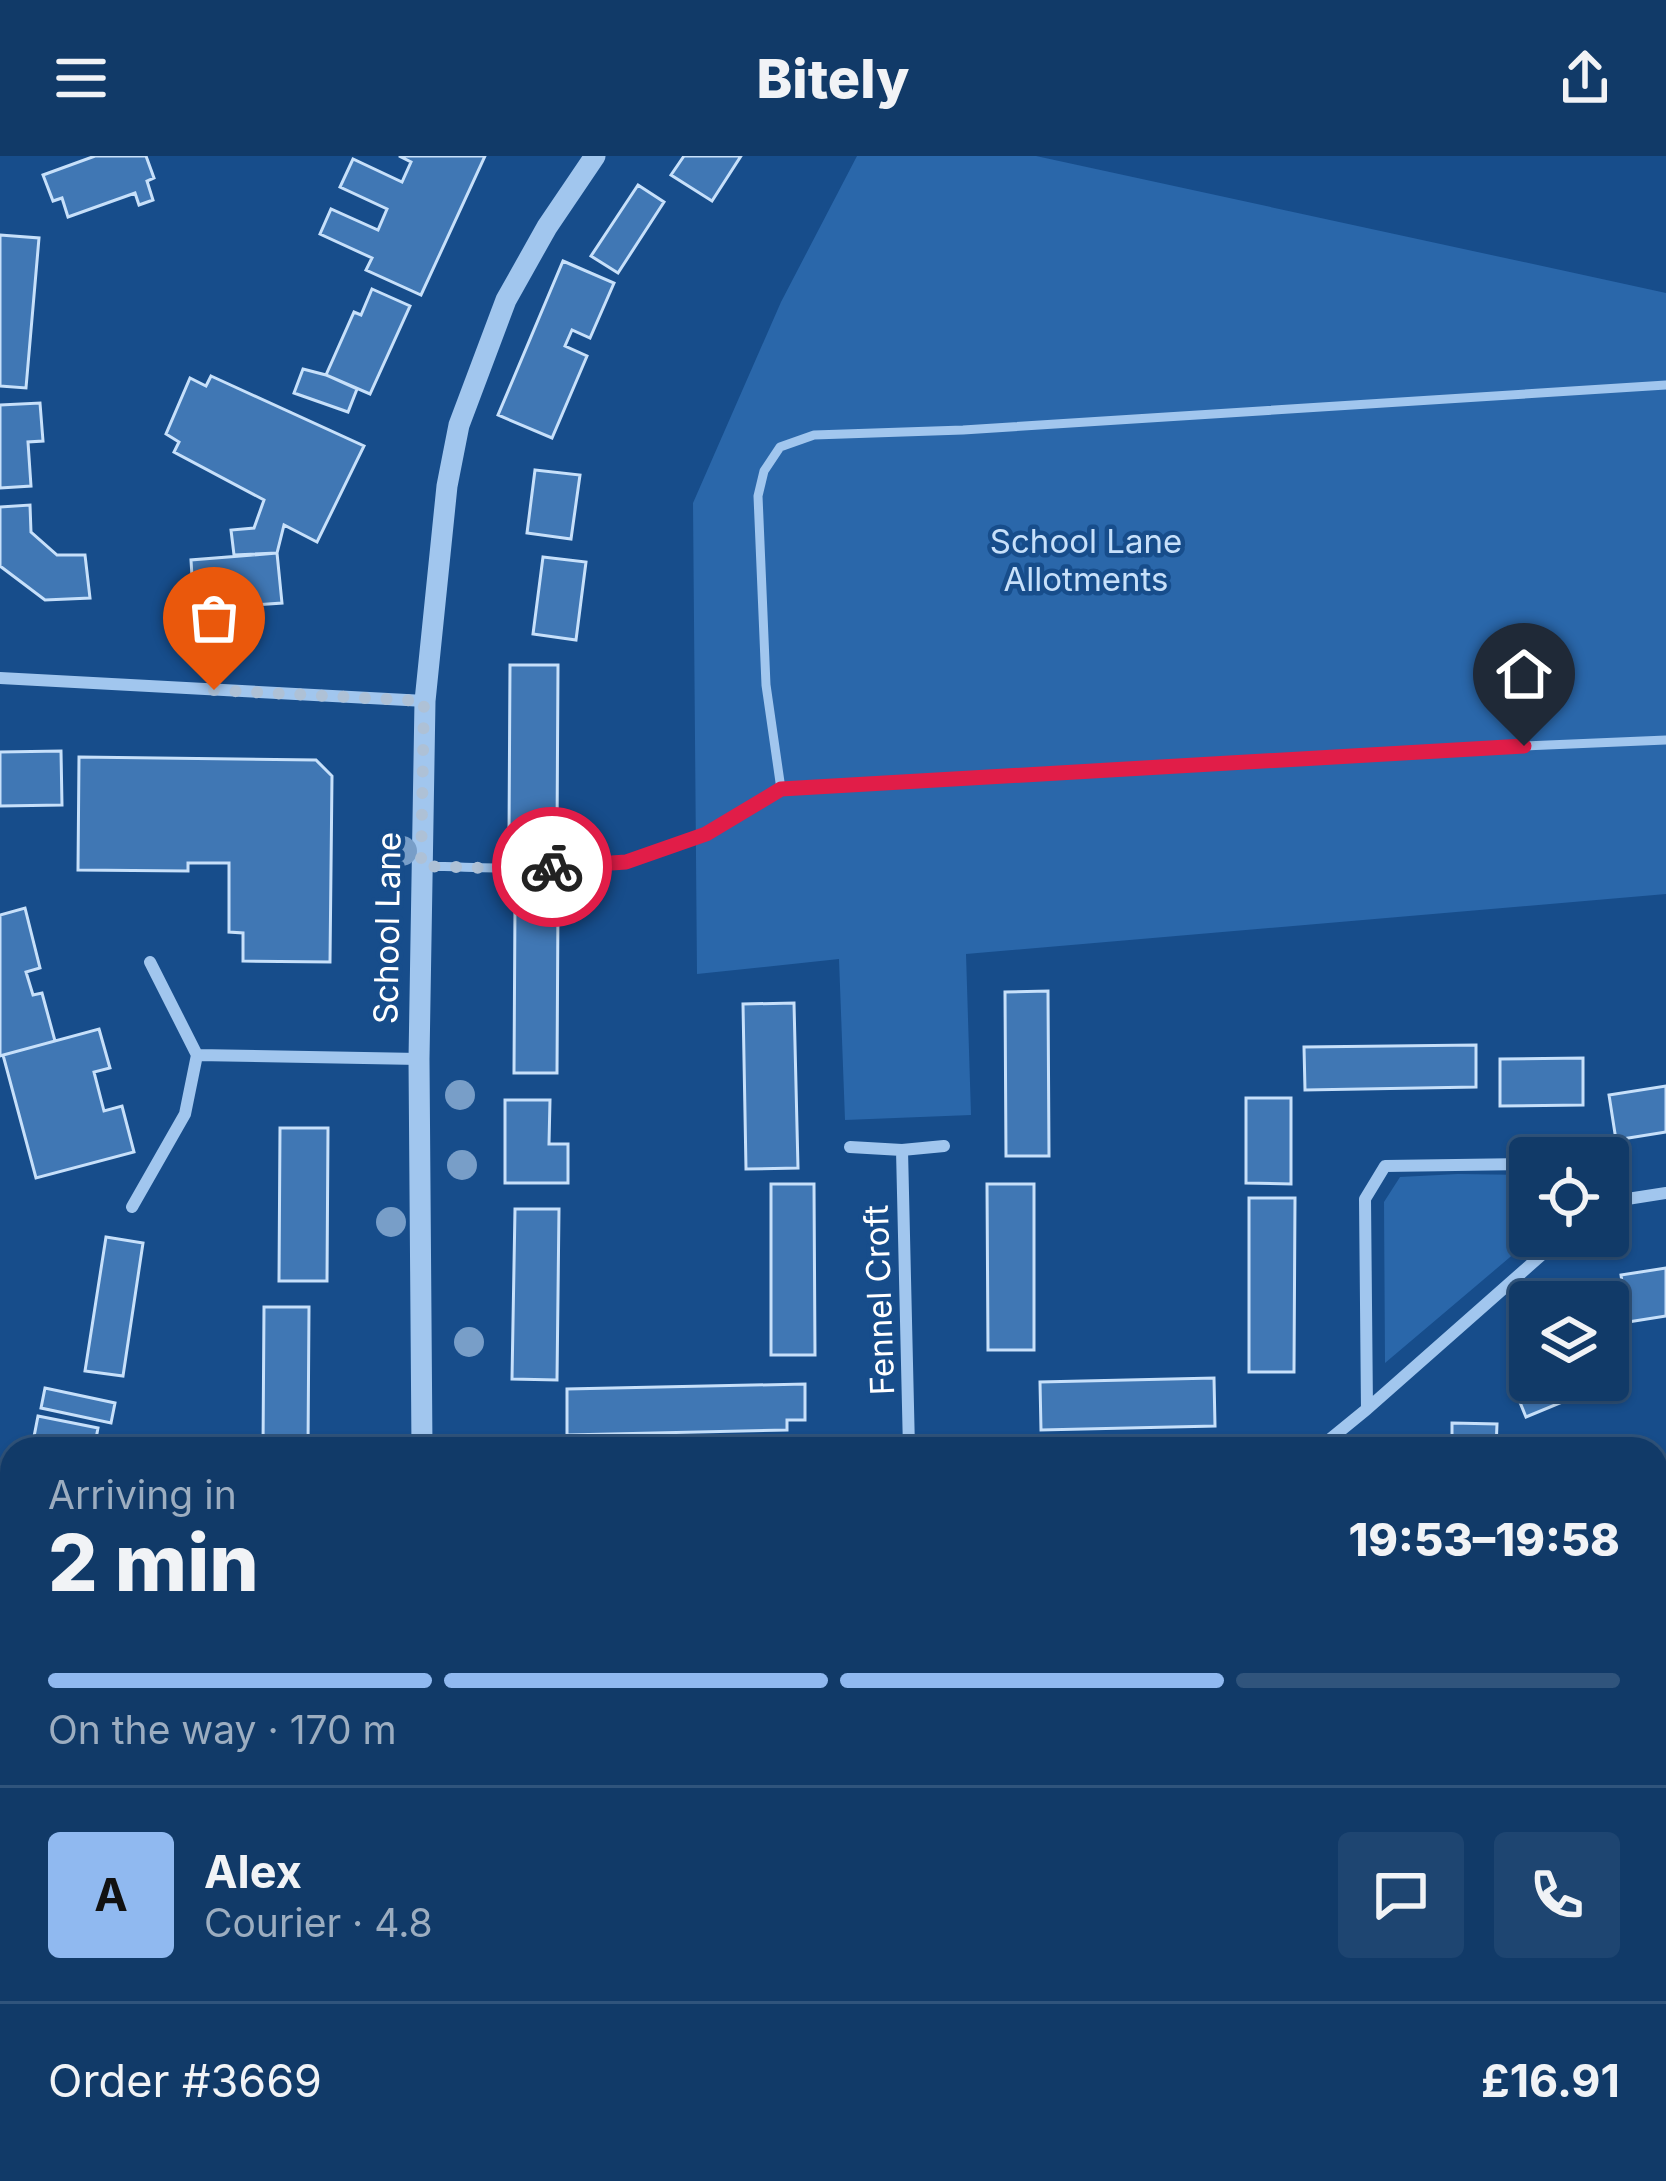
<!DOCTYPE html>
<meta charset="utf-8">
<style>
body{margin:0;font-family:Inter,sans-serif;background:#1e4571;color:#f1f3f6;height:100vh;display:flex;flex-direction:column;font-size:45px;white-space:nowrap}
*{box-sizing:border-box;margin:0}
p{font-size:39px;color:#9cadc0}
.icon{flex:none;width:66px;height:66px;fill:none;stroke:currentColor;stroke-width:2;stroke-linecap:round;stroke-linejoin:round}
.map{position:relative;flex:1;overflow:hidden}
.details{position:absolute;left:0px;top:1281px;width:1668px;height:744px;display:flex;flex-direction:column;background:#113a68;border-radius:36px 36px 0 0;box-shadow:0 3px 9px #0004,0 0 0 3px #30547c}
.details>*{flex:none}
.tools{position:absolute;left:1509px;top:981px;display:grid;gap:24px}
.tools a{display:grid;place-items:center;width:120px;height:120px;border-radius:12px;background:#113a68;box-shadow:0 3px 9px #0004,0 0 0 3px #30547c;font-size:60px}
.pin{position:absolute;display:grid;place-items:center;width:102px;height:102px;color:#fff;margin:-123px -51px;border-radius:50% 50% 50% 0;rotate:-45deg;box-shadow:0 0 12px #0007}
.pin .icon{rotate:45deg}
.courier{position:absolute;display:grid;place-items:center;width:120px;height:120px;margin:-60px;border:9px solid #e11d48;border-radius:50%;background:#fff;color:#222;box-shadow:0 3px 15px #0007}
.head em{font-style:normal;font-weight:800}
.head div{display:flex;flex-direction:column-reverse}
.head{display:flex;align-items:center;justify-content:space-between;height:204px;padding:0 48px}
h1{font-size:78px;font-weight:800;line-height:90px}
.bar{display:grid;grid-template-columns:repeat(4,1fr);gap:18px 12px;align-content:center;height:144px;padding:0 48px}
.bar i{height:15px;border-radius:9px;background:#30547c}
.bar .on{background:#90b9f0}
.bar p{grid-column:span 4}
.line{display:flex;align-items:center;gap:30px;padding:0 48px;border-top:3px solid #30547c}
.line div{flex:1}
.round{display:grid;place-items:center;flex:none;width:126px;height:126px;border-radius:12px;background:#1e4571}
header{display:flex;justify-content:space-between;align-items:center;height:156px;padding:0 48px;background:#113a68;font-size:54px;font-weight:800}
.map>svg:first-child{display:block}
.green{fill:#2a67aa}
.building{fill:#4077b4;stroke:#c7e0fa;stroke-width:3}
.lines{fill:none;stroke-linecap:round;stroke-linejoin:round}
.service{stroke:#a1c6ee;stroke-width:9}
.minor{stroke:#a1c6ee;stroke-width:12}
.tertiary{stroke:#a1c6ee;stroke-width:21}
.tree{fill:#789ec8}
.done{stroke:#aec1d6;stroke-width:12;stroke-dasharray:0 21.6}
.route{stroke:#e11d48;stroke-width:15}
.labels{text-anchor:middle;stroke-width:9;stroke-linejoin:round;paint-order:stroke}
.park-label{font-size:33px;fill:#c7e0fa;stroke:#174d8b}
.street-label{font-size:33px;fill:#fff;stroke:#174d8b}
</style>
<header><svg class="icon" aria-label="menu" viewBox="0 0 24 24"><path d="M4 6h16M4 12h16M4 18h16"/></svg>Bitely<svg class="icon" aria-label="share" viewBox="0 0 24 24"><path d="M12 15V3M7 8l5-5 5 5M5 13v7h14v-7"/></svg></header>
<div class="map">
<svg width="1666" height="2025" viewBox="0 0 1666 2025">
<rect width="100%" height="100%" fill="#174d8b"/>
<!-- green -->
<path class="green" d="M857 0H1036L1666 137V738L966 798 971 959 845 964 839 803 697 818 693 347 781 146Z
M1458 1018 1530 1019V1080H1535L1385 1207 1384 1046 1400 1021Z
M12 1876V2013H97L88 2025H0V1877Z"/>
<!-- building -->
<path class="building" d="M95 0H146L154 22 147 25 153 44 139 49 135 37 68 61 62 42 53 45 43 19Z
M399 0H485L421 139 366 114 372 102 320 78 331 53 378 74 387 53 340 31 353 3 402 26 411 6Z
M684 0H741L712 45 671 19Z
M638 29 664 46 618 117 591 100Z
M0 79 39 82 26 232 0 230Z
M563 105 614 127 590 182 572 174 565 190 587 200 552 282 498 259Z
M372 133 410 150 370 238 326 219 354 156 361 159Z
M303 213 326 219 357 233 348 256 294 237Z
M211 220 364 290 317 386 284 369 277 397 234 399 231 374 254 372 264 344 174 296 179 286 166 278 190 222 206 230Z
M40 247 43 285 28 286 31 330 0 332V249Z
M535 314 580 319 571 383 527 377Z
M30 349 31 376 57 399H85L90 442 45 444 0 410V351Z
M277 397 282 447 194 453 191 404Z
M543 401 586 406 576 484 533 478Z
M510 509H558L557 680 509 679Z
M61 595 62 649 0 650V596Z
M79 601 316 604 332 620 330 806 243 805V777L229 776V707H188V715L78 714Z
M515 748H558L557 917H514Z
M25 752 40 812 26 816 33 839 42 837 55 885 0 900V759Z
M1048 835 1049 1000H1006L1005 836Z
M794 847 798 1012 746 1013 743 848Z
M99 873 110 912 94 916 104 955 122 950 134 996 36 1022 3 899Z
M1476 889V931L1305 934 1304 891Z
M1583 902V949L1500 950V903Z
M1666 930V976L1616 984 1609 939Z
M1246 942H1291V1028L1246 1027Z
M505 944H550L549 988H568V1027H505Z
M280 972H328L327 1125H279Z
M771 1028H814L815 1199H771Z
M987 1028H1034V1194H988Z
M1249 1042H1295L1294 1216H1249Z
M515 1053H559L557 1224 512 1223Z
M106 1081 143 1087 123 1220 85 1215Z
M1666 1112V1160L1628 1166 1621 1119Z
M264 1151H309L308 1293H263Z
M1608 1199 1618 1223 1526 1261 1510 1222 1530 1214V1224H1608Z
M1214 1222 1215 1270 1041 1274 1040 1226Z
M805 1228V1264H787V1274L567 1279V1233Z
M45 1232 115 1247 111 1267 41 1252Z
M38 1260 98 1272 94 1293 32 1291Z
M1452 1267 1497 1268 1496 1293H1452Z
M0 1448 12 1450V1481L0 1479Z
M0 1688 12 1689V1741L0 1740Z
M450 2013H482L477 2025H445Z"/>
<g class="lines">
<!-- service -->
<path class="service" d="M781 633 766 529 758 340 764 315 780 291 814 279 963 274 1666 229
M426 710C518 713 625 720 709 676 733 664 757 648 781 633L1429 594 1666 584
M421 2020 423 2013"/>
<!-- minor -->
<path class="minor" d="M0 522 425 545
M150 806 197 899 419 903
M850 991 902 994 909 1293
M902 994 944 990
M1608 1046 1666 1037
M132 1051 185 958 197 899
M1367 1253 1365 1043 1385 1010 1530 1008
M1318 1293 1367 1253 1563 1080"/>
<!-- tertiary -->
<path class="tertiary" d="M422 1293 419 903 425 545 447 330 459 269 506 144 547 71 595 0
M0 1849 12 1847
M115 2025 120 2013"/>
</g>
<!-- trees -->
<g class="tree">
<circle cx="402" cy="695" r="15"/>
<circle cx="460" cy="939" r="15"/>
<circle cx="462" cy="1009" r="15"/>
<circle cx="391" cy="1066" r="15"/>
<circle cx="469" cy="1186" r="15"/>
</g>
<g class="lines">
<!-- done -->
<path class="done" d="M214 534 424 545 421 710 525 713 552 711"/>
<!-- route -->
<path class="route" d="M552 711 626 706 706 678 781 633 1524 590"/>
</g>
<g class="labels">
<!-- park labels -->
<g class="park-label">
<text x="1086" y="397">School Lane<tspan x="1086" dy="38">Allotments</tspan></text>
</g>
<!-- street labels -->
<g class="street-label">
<text transform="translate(387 772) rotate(-89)" y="12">School Lane</text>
<text transform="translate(879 1144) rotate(-92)" y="12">Fennel Croft</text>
</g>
</g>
</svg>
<div class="tools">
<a><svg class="icon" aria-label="locate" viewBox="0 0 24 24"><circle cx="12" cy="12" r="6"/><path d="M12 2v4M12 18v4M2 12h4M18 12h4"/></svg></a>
<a><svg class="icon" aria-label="layers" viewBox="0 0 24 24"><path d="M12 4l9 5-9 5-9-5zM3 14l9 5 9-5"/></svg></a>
</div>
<div class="pin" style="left:214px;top:534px;background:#ea580c"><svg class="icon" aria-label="bag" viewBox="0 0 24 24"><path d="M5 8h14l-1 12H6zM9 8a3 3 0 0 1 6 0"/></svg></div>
<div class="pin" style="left:1524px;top:590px;background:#1f2937"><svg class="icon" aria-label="home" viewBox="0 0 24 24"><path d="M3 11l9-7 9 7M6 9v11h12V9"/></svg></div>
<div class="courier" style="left:552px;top:711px"><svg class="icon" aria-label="bike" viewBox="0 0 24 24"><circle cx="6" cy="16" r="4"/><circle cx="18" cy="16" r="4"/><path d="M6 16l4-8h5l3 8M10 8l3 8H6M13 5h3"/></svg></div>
<section class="details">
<div class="head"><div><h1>2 min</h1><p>Arriving in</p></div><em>19:53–19:58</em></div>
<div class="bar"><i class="on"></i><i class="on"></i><i class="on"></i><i></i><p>On the way · 170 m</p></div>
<div class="line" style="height:216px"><b class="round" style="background:#90b9f0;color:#111">A</b><div><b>Alex</b><p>Courier · 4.8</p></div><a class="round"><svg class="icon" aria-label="chat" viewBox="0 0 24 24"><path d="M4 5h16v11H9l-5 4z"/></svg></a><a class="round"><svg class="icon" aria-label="phone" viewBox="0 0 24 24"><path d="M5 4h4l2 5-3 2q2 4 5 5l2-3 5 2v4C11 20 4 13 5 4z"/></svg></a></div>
<div class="line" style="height:156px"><div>Order #3669</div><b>£16.91</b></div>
</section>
</div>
